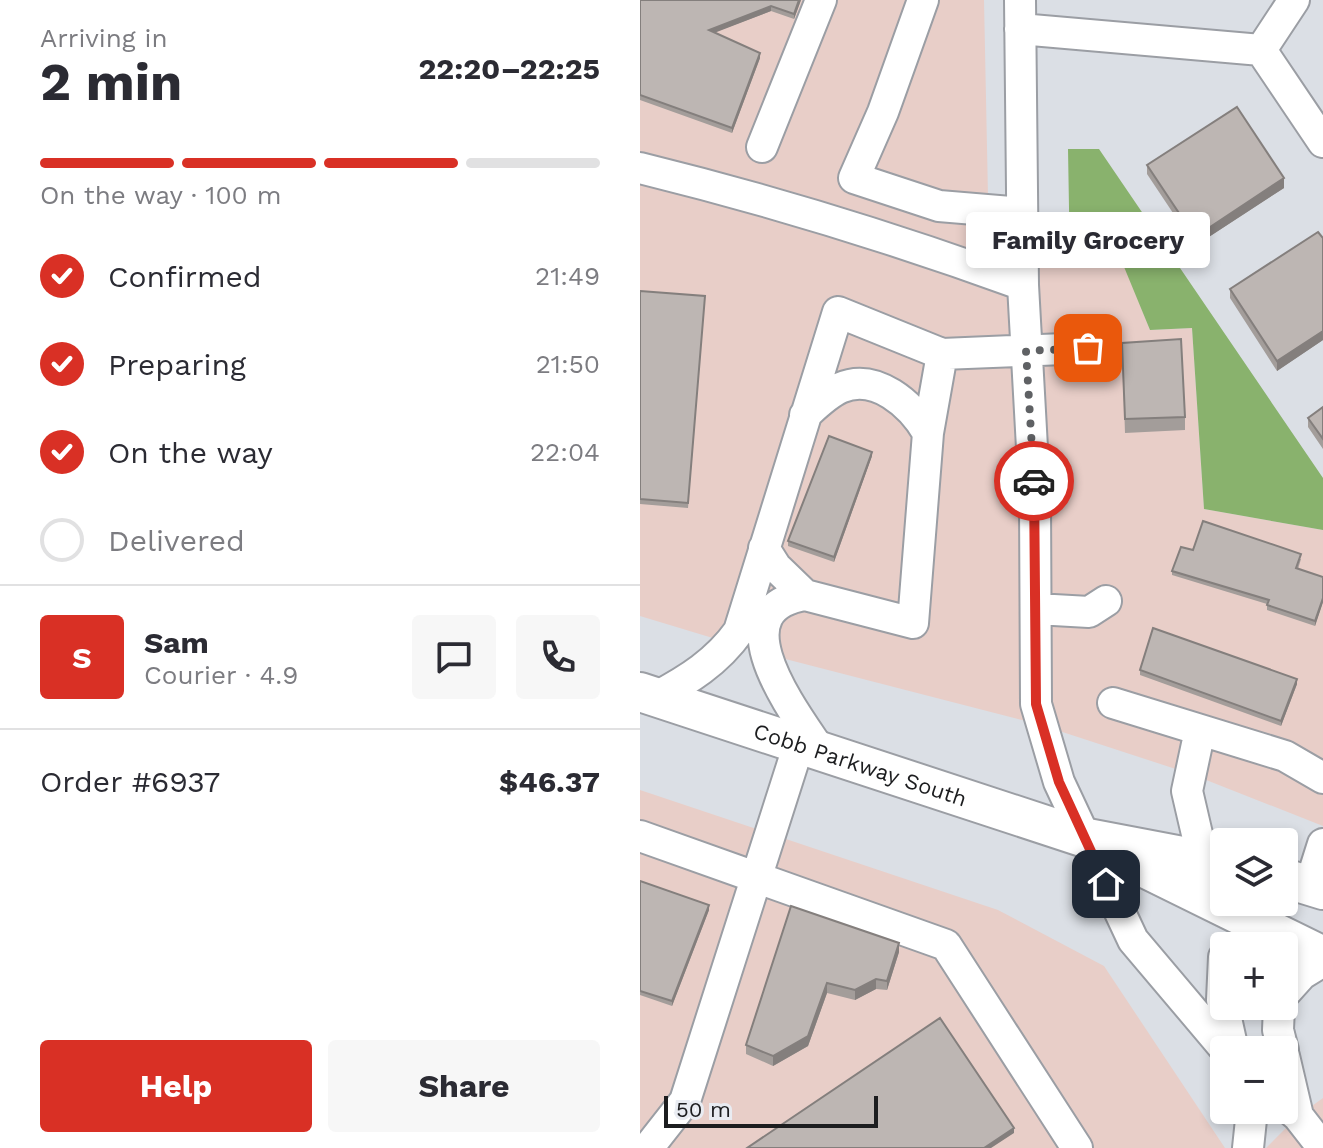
<!DOCTYPE html>
<meta charset="utf-8">
<style>
body{margin:0;font-family:"Work Sans",sans-serif;background:#f7f7f7;color:#2b2b33;height:100vh;display:flex;flex-direction:column;font-size:30px;white-space:nowrap}
*{box-sizing:border-box;margin:0}
p{font-size:26px;color:#7c7c81}
.icon{flex:none;width:44px;height:44px;fill:none;stroke:currentColor;stroke-width:2;stroke-linecap:round;stroke-linejoin:round}
.map{position:relative;flex:1;overflow:hidden}
.drawer{display:flex;flex-direction:column;background:#fff;width:640px}
.drawer>*{flex:none}
.tools{position:absolute;left:570px;top:828px;display:grid;gap:16px}
.tools a{display:grid;place-items:center;width:88px;height:88px;border-radius:8px;background:#fff;box-shadow:0 4px 12px #0003;font-size:40px}
.scale{position:absolute;left:24px;bottom:20px;width:214px;box-sizing:border-box;padding-left:8px;border:4px solid #1c1d1f;border-top:0;font-size:22px;line-height:28px;white-space:nowrap;color:#1c1d1f;-webkit-text-stroke:6px #e9ecf2;paint-order:stroke}
.pin{position:absolute;display:grid;place-items:center;width:68px;height:68px;color:#fff;margin:-34px;border-radius:16px;box-shadow:0 4px 12px #0006}
.courier{position:absolute;display:grid;place-items:center;width:80px;height:80px;margin:-40px;border:6px solid #d93025;border-radius:50%;background:#fff;color:#222;box-shadow:0 2px 10px #0007}
.bubble{position:absolute;height:56px;border-radius:8px;background:#fff;box-shadow:0 4px 12px #0003;font-size:26px;font-weight:700;line-height:56px;text-align:center}
.overview em{font-style:normal;font-weight:700}
.overview div{display:flex;flex-direction:column-reverse}
.overview{display:flex;align-items:center;justify-content:space-between;height:136px;padding:0 40px}
h1{font-size:52px;font-weight:700;line-height:60px}
.bar{display:grid;grid-template-columns:repeat(4,1fr);gap:12px 8px;align-content:center;height:96px;padding:0 40px}
.bar i{height:10px;border-radius:6px;background:#e1e1e2}
.bar .selected{background:#d93025}
.bar p{grid-column:span 4}
.line{display:flex;align-items:center;gap:20px;padding:0 40px;border-top:2px solid #e1e1e2}
.line div{flex:1}
.round{display:grid;place-items:center;flex:none;width:84px;height:84px;border-radius:8px;background:#f7f7f7}
ol{padding:0 40px;list-style:none}
li{display:flex;align-items:center;gap:24px;height:88px}
li p{margin-inline-start:auto}
li .icon{padding:8px;border-radius:50%;background:#d93025;color:#fff;stroke-width:4}
li:last-child{color:#7c7c81}
li i{width:44px;height:44px;border:4px solid #e1e1e2;border-radius:50%}
.primary-button{display:flex;gap:16px;margin-top:auto;padding:16px 40px}
.primary-button a{flex:1;height:92px;border-radius:8px;background:#d93025;color:#fff;font-size:32px;font-weight:700;line-height:92px;text-align:center}
.primary-button a+a{background:#f7f7f7;color:#2b2b33}
main{display:flex;flex:1;min-height:0}
.map>svg:first-child{display:block}
.commercial{fill:#e8cec8}
.forest{fill:#89b26d}
.lines{fill:none;stroke-linecap:round;stroke-linejoin:round}
.minor-casing{stroke:#9b9ea4;stroke-width:34}
.major-casing{stroke:#9b9ea4;stroke-width:42}
.minor{stroke:#fff;stroke-width:30}
.major{stroke:#fff;stroke-width:38}
.wall{fill:#a39d9a}
.shaded-wall{fill:#847f7d}
.building{fill:#bdb6b3;stroke:#847f7d;stroke-width:2}
.done{stroke:#5f6164;stroke-width:8;stroke-dasharray:0 14.4}
.route{stroke:#d93025;stroke-width:10}
.labels{text-anchor:middle;stroke-width:6;stroke-linejoin:round;paint-order:stroke}
.street-label{font-size:22px;fill:#1c1d1f;stroke:#e9ecf2}
</style>
<main>
<section class="drawer">
<div class="overview"><div><h1>2 min</h1><p>Arriving in</p></div><em>22:20–22:25</em></div>
<div class="bar"><i class="selected"></i><i class="selected"></i><i class="selected"></i><i></i><p>On the way · 100 m</p></div>
<ol>
<li><svg class="icon" aria-label="check" viewBox="0 0 24 24"><path d="M5 12l5 5 9-10"/></svg>Confirmed<p>21:49</p></li>
<li><svg class="icon" aria-label="check" viewBox="0 0 24 24"><path d="M5 12l5 5 9-10"/></svg>Preparing<p>21:50</p></li>
<li><svg class="icon" aria-label="check" viewBox="0 0 24 24"><path d="M5 12l5 5 9-10"/></svg>On the way<p>22:04</p></li>
<li><i></i>Delivered</li>
</ol>
<div class="line" style="height:144px"><b class="round" style="background:#d93025;color:#fff">S</b><div><b>Sam</b><p>Courier · 4.9</p></div><a class="round"><svg class="icon" aria-label="chat" viewBox="0 0 24 24"><path d="M4 5h16v11H9l-5 4z"/></svg></a><a class="round"><svg class="icon" aria-label="phone" viewBox="0 0 24 24"><path d="M5 4h4l2 5-3 2q2 4 5 5l2-3 5 2v4C11 20 4 13 5 4z"/></svg></a></div>
<div class="line" style="height:104px"><div>Order #6937</div><b>$46.37</b></div>
<div class="primary-button"><a>Help</a><a>Share</a></div>
</section>
<div class="map">
<svg width="683" height="1148" viewBox="0 0 683 1148">
<rect width="100%" height="100%" fill="#dbdfe5"/>
<!-- commercial -->
<path class="commercial" d="M0 0H344L349 246 430 267 483 262 510 330 552 328 564 509 683 530V826L551 774 401 725 126 654 0 616Z
M0 790 358 910 464 966 585 1148H0Z
M683 1098V1148H626L658 1116Z"/>
<!-- forest -->
<path class="forest" d="M428 149H459L683 478V530L564 509 552 328 510 330 482 262 430 267Z"/>
<g class="lines">
<!-- minor casing -->
<g class="minor-casing">
<path id="minor" d="M283 0 243 112 214 178 299 206 382 213
M380 0 383 285 395 502 396 704 419 782 493 940 586 1050
M380 29 621 50
M621 50 683 142
M621 50 654 0
M122 147 181 0
M0 168C130 200 257 239 383 285
M165 415C176 405 187 394 200 388 236 372 272 405 288 433
M124 548 136 567 165 595
M396 609 449 612 466 601
M16 697C48 680 77 662 99 631L198 312 302 354 448 348
M473 703 645 756 683 778
M560 730 547 791 563 860
M181 752C156 714 75 610 165 595L273 623 288 433 302 354
M0 836 306 945 437 1148
M670 885 683 844
M584 957 582 1000 593 1050
M644 994 662 974 683 961
M639 1006 638 1030 643 1050
M644 1056 658 1116
M645 1105 658 1116 683 1148
M8 1148 45 1101 159 744
M608 1148 612 1110"/>
</g>
<!-- major casing -->
<g class="major-casing">
<g id="major">
<path id="s1" d="M0 692 442 837 584 864"/>
<path d="M484 858 683 956"/>
<path d="M644 878 683 890"/>
</g>
</g>
<!-- minor -->
<use href="#minor" class="minor"/>
<!-- major -->
<use href="#major" class="major"/>
</g>
<!-- wall -->
<path class="wall" d="M0 0H161L154 19 131 11 75 32 120 58 92 133 0 100Z
M507 165 644 188 555 246 507 174Z
M683 238V340L637 371 590 298V289Z
M0 291 65 296 48 508 0 504Z
M482 343 545 417V430L485 433Z
M683 407V449L668 427V418Z
M232 456 194 562 148 546V541Z
M553 550 661 559 658 569 683 577V602L675 626 627 610V604L532 575V571Z
M500 670 657 684 641 726 500 675Z
M0 881 69 910 32 1006 0 995Z
M151 906 259 952 247 990 236 989 215 1000 187 993 168 1046 133 1066 106 1054V1045Z"/>
<!-- shaded-wall -->
<path class="shaded-wall" d="M159 0H161L154 19V14Z
M131 6V11L69 35V30Z
M120 53V58L92 133V128Z
M644 178V188L555 246V237Z
M683 331V340L637 371V361Z
M232 452V456L194 562V557Z
M683 598V602L675 626V621Z
M657 679V684L641 726V721Z
M69 905V910L32 1006V1001Z
M259 943V952L247 990V981Z
M236 979V989L215 1000V990Z
M187 983V993L168 1046 133 1066V1056Z
M374 1128V1133L351 1148H344Z"/>
<!-- building -->
<path class="building" d="M0 0H159L154 14 131 6 69 30 120 53 92 128 0 95Z
M597 107 644 178 555 237 507 165Z
M678 232 683 238V331L637 361 590 289Z
M0 291 65 296 48 503 0 499Z
M541 339 545 417 485 419 482 343Z
M683 407V439L668 418Z
M189 436 232 452 194 557 148 541Z
M563 521 661 554 656 568 683 577V598L675 621 627 605 629 600 532 571 541 547 553 550Z
M513 628 657 679 641 721 500 670Z
M0 881 69 905 32 1001 0 991Z
M151 906 259 943 247 981 236 979 215 990 187 983 168 1036 133 1056 106 1045Z
M300 1018 374 1128 344 1148H107Z"/>
<g class="lines">
<!-- done -->
<path class="done" d="M394 481 386 351 448 348"/>
<!-- route -->
<path class="route" d="M394 481 396 704 419 782 466 884"/>
</g>
<g class="labels">
<!-- street labels -->
<g class="street-label">
<text dy="8" stroke="none"><textPath href="#s1" startOffset="232">Cobb Parkway South</textPath></text>
</g>
</g>
</svg>
<div class="tools">
<a><svg class="icon" aria-label="layers" viewBox="0 0 24 24"><path d="M12 4l9 5-9 5-9-5zM3 14l9 5 9-5"/></svg></a>
<a>+</a>
<a>−</a>
</div>
<div class="scale">50 m</div>
<div class="pin" style="left:448px;top:348px;background:#ea580c"><svg class="icon" aria-label="bag" viewBox="0 0 24 24"><path d="M5 8h14l-1 12H6zM9 8a3 3 0 0 1 6 0"/></svg></div>
<div class="pin" style="left:466px;top:884px;background:#1f2937"><svg class="icon" aria-label="home" viewBox="0 0 24 24"><path d="M3 11l9-7 9 7M6 9v11h12V9"/></svg></div>
<div class="courier" style="left:394px;top:481px"><svg class="icon" aria-label="car" viewBox="0 0 24 24"><path d="M5 17H2v-5l4-1 3-4h7l3 4 3 1v5h-3M9 17h6M6 11h13"/><circle cx="7" cy="17" r="2"/><circle cx="17" cy="17" r="2"/></svg></div>
<div class="bubble" style="left:326px;top:212px;width:244px">Family Grocery</div>
</div>
</main>
